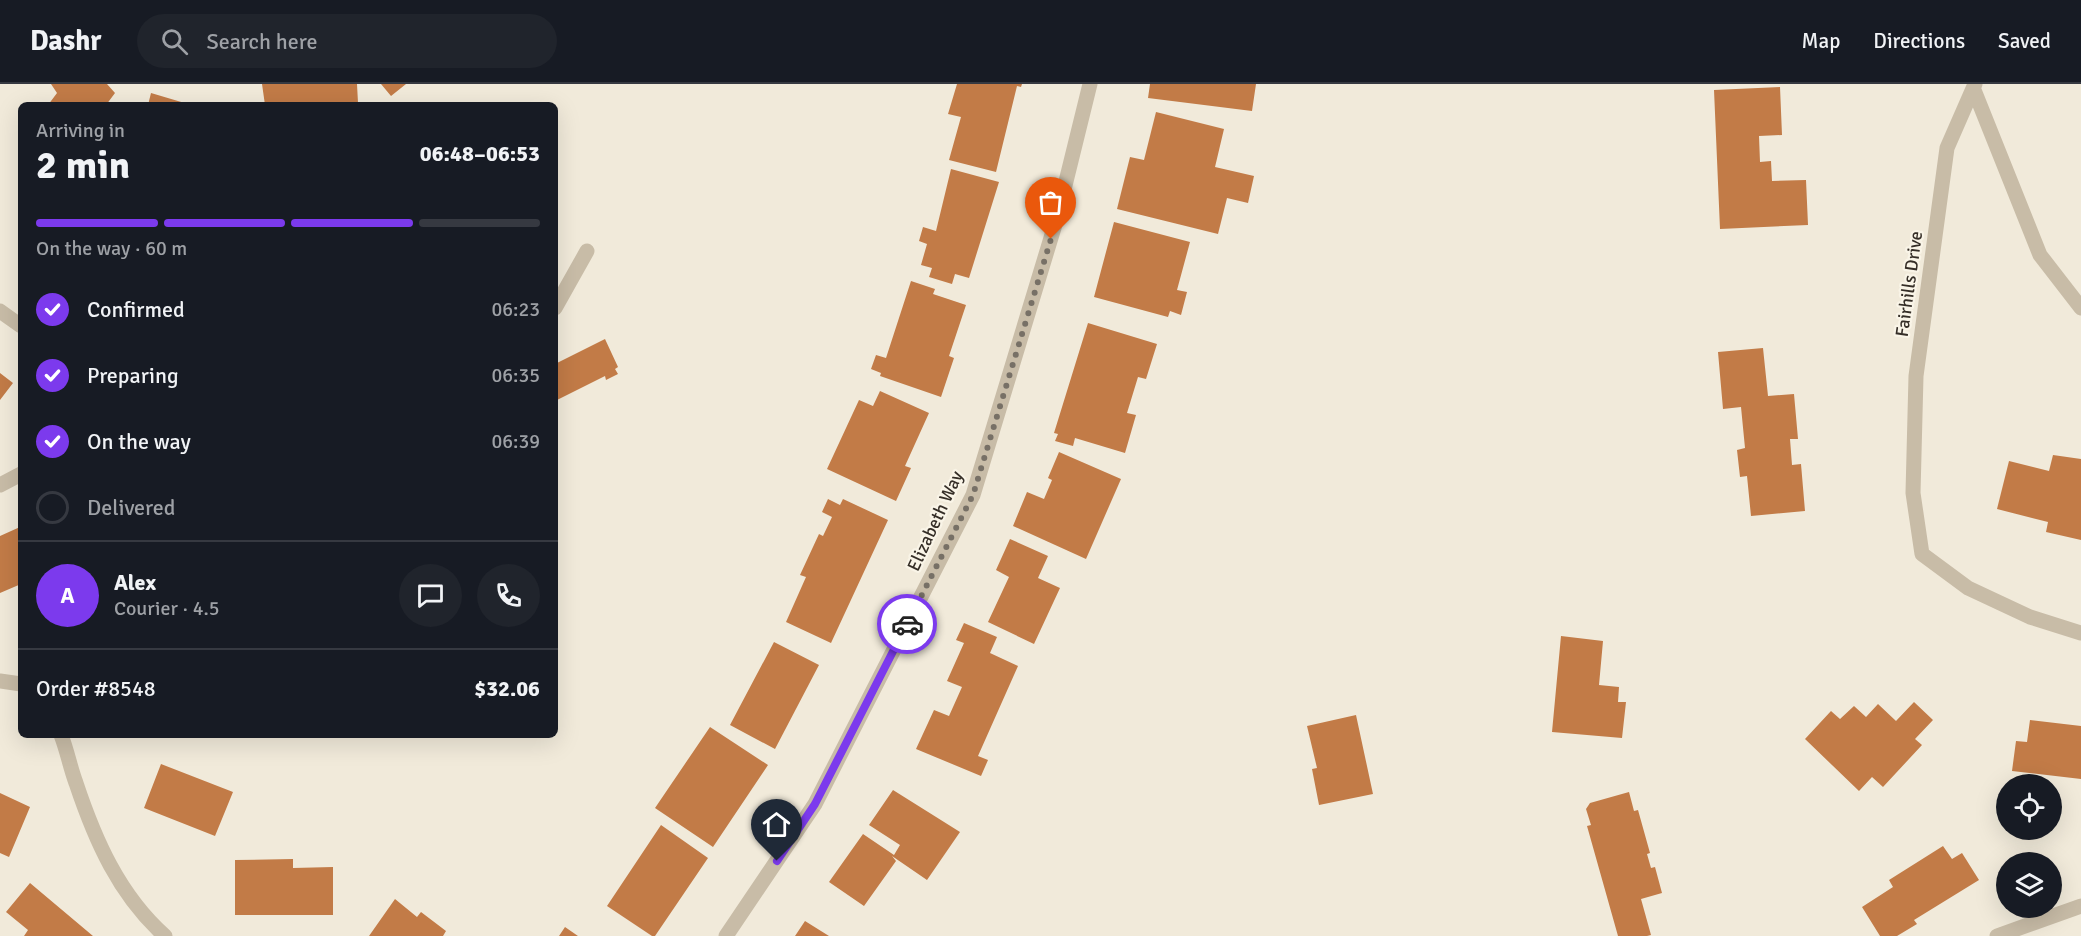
<!DOCTYPE html>
<meta charset="utf-8">
<style>
body{margin:0;font-family:Signika,sans-serif;background:#20242c;color:#f1f3f6;height:100vh;display:flex;flex-direction:column;font-size:22px;white-space:nowrap}
*{box-sizing:border-box;margin:0}
p{font-size:20px;color:#9ea1a6}
.icon{flex:none;width:33px;height:33px;fill:none;stroke:currentColor;stroke-width:2;stroke-linecap:round;stroke-linejoin:round}
.map{position:relative;flex:1;overflow:hidden}
.drawer{position:absolute;left:18px;top:18px;width:540px;height:636px;display:flex;flex-direction:column;background:#171b24;border-radius:9px;box-shadow:0 6px 24px #0002}
.drawer>*{flex:none}
.buttons{position:absolute;left:1996px;top:690px;display:grid;gap:12px}
.buttons a{display:grid;place-items:center;width:66px;height:66px;border-radius:50%;background:#171b24;box-shadow:0 6px 24px #0002;font-size:30px}
.pin{position:absolute;display:grid;place-items:center;width:51px;height:51px;color:#fff;margin:-62px -26px;border-radius:50% 50% 50% 0;rotate:-45deg;box-shadow:0 0 6px #0007}
.pin .icon{rotate:45deg}
.courier{position:absolute;display:grid;place-items:center;width:60px;height:60px;margin:-30px;border:4px solid #7c3aed;border-radius:50%;background:#fff;color:#222;box-shadow:0 2px 8px #0007}
.overview em{font-style:normal;font-weight:700}
.overview div{display:flex;flex-direction:column-reverse}
.overview{display:flex;align-items:center;justify-content:space-between;height:102px;padding:0 18px}
h1{font-size:39px;font-weight:700;line-height:45px}
.bar{display:grid;grid-template-columns:repeat(4,1fr);gap:9px 6px;align-content:center;height:72px;padding:0 18px}
.bar i{height:8px;border-radius:4px;background:#363941}
.bar .on{background:#7c3aed}
.bar p{grid-column:span 4}
.line{display:flex;align-items:center;gap:15px;padding:0 18px;border-top:2px solid #363941}
.line div{flex:1}
.round{display:grid;place-items:center;flex:none;width:63px;height:63px;border-radius:32px;background:#20242c}
ol{padding:0 18px;list-style:none}
li{display:flex;align-items:center;gap:18px;height:66px}
li p{margin-inline-start:auto}
li .icon{padding:6px;border-radius:50%;background:#7c3aed;color:#fff;stroke-width:4}
li:last-child{color:#9ea1a6}
li i{width:33px;height:33px;border:3px solid #363941;border-radius:50%}
header{display:flex;align-items:center;gap:36px;box-sizing:border-box;height:84px;padding:0 30px;background:#171b24;border-bottom:2px solid #363941}
header strong{font-size:28px}
nav{display:flex;gap:33px;margin-inline-start:auto;font-size:21px}
.search{width:420px;height:54px;background:#20242c;display:flex;align-items:center;gap:15px;box-sizing:border-box;padding:0 21px;border-radius:33px;color:#9ea1a6;font-size:22px}
.map>svg:first-child{display:block}
.building{fill:#c27b47}
.lines{fill:none;stroke-linecap:round;stroke-linejoin:round}
.minor{stroke:#c8bca7;stroke-width:15}
.done{stroke:#777066;stroke-width:6;stroke-dasharray:0 10.8}
.route{stroke:#7c3aed;stroke-width:8}
.labels{text-anchor:middle;stroke-width:4.5;stroke-linejoin:round;paint-order:stroke}
.street-label{font-size:18px;fill:#352e27;stroke:#f9f4e7}
</style>
<header>
<strong>Dashr</strong>
<div class="search"><svg class="icon" aria-label="search" viewBox="0 0 24 24"><circle cx="10" cy="10" r="6"/><path d="M15 15l6 6"/></svg>Search here</div>
<nav><a>Map</a><a>Directions</a><a>Saved</a></nav>
</header>
<div class="map">
<svg width="2081" height="852" viewBox="0 0 2081 852">
<rect width="100%" height="100%" fill="#f1eada"/>
<!-- building -->
<path class="building" d="M51 0H107L115 9 106 21H48L57 9Z
M262 0H357L358 19 265 21Z
M381 0H406L391 12Z
M957 0H1022L1021 3 1017 2 996 88 949 76 961 33 948 30Z
M1150 0H1256L1252 27 1148 14Z
M1780 3 1782 51 1759 52 1760 78 1771 77 1772 97 1806 96 1808 141 1720 145 1714 6Z
M151 9 188 20V21H148Z
M1156 28 1224 45 1215 83 1254 92 1248 119 1227 114 1218 150 1117 125 1130 73 1144 76Z
M951 85 999 98 969 194 955 190 952 200 929 193 932 184 921 181 927 160 919 157 923 143 936 147Z
M1114 138 1190 158 1177 206 1187 208 1181 231 1170 227 1168 233 1094 213Z
M911 197 935 205 933 210 966 221 949 272 954 274 941 313 880 292 881 289 871 285 876 271 886 274Z
M1088 239 1157 260 1146 295 1138 293 1127 329 1136 331 1125 369 1075 354 1073 362 1055 357 1058 350 1054 349Z
M605 255 618 283 615 285 618 290 606 296 605 292 555 317V280Z
M1763 264 1768 312 1794 310 1798 355H1790L1792 381 1801 380 1805 427 1751 432 1747 392 1740 393 1737 366 1745 364 1741 323 1723 325 1718 268Z
M0 289 13 299 0 316Z
M880 307 929 329 905 382 911 384 896 417 827 385 859 316 873 322Z
M1059 368 1121 395 1086 475 1013 442 1027 408 1044 415 1052 396 1048 394Z
M2053 371 2081 375V456L2046 448 2048 438 1997 425 2009 377 2049 387Z
M828 415 840 421 843 415 888 436 831 559 786 538 806 493 800 491 819 450 823 452 832 433 822 428Z
M20 443 21 500 0 509V452Z
M1010 455 1048 472 1038 494 1060 504 1034 560 988 538 1009 493 996 486Z
M964 539 997 553 990 569 1018 582 978 672 988 676 981 692 916 665 934 626 949 632 962 603 947 597 964 559 956 556Z
M1561 552 1603 557 1599 601 1619 603 1618 618H1626L1622 654 1552 648Z
M774 558 819 581 775 665 730 641Z
M1914 618 1933 636 1915 655 1922 661 1883 703 1872 693 1859 707 1805 655 1831 627 1840 635 1854 622 1866 633 1878 620 1896 637Z
M1356 631 1373 710 1319 721 1312 685 1317 684 1307 642Z
M2030 636 2081 642V695L2012 687 2016 657 2027 658Z
M710 643 768 681 713 763 655 724Z
M161 680 233 708 215 752 144 724Z
M893 706 960 748 927 796 892 772 896 777 864 822 829 798 863 750 894 771 900 761 869 741Z
M1629 708 1634 727 1638 726 1650 769 1647 770 1651 784 1655 783 1662 809 1641 815 1651 851 1647 852H1618L1587 742 1591 741 1586 725 1590 719Z
M0 709 30 723 9 773 0 769Z
M661 741 708 774 655 852H652L607 822Z
M1943 762 1952 775 1962 769 1979 796 1914 836 1917 840 1897 852H1880L1862 823 1893 803 1889 796Z
M293 775V784L333 783V831H235V776Z
M30 799 93 852H24L28 846 6 828Z
M395 815 417 833 421 828 446 847 443 852H369Z
M805 837 829 852H795Z
M565 843 578 852H559Z"/>
<g class="lines">
<!-- minor -->
<path class="minor" d="M1975 0 1947 64 1916 292 1913 409 1922 470 1968 504 2030 533 2081 549
M1974 6 2040 171 2081 224
M555 224 587 167
M0 227 21 242
M0 401 21 390
M0 597 21 600
M61 651C67 666 70 683 76 699 95 756 119 811 165 852
M726 852 815 720 973 411 1057 134 1090 0
M1997 852 2081 822"/>
</g>
<g class="lines">
<!-- done -->
<path class="done" d="M907 540 973 411 1051 155"/>
<!-- route -->
<path class="route" d="M777 777 815 720 907 540"/>
</g>
<g class="labels">
<!-- street labels -->
<g class="street-label">
<text transform="translate(1909 200) rotate(-82)" y="6">Fairhills Drive</text>
<text transform="translate(935 437) rotate(-65)" y="6">Elizabeth Way</text>
</g>
</g>
</svg>
<div class="buttons">
<a><svg class="icon" aria-label="locate" viewBox="0 0 24 24"><circle cx="12" cy="12" r="6"/><path d="M12 2v4M12 18v4M2 12h4M18 12h4"/></svg></a>
<a><svg class="icon" aria-label="layers" viewBox="0 0 24 24"><path d="M12 4l9 5-9 5-9-5zM3 14l9 5 9-5"/></svg></a>
</div>
<div class="pin" style="left:1051px;top:155px;background:#ea580c"><svg class="icon" aria-label="bag" viewBox="0 0 24 24"><path d="M5 8h14l-1 12H6zM9 8a3 3 0 0 1 6 0"/></svg></div>
<div class="pin" style="left:777px;top:777px;background:#1f2937"><svg class="icon" aria-label="home" viewBox="0 0 24 24"><path d="M3 11l9-7 9 7M6 9v11h12V9"/></svg></div>
<div class="courier" style="left:907px;top:540px"><svg class="icon" aria-label="car" viewBox="0 0 24 24"><path d="M5 17H2v-5l4-1 3-4h7l3 4 3 1v5h-3M9 17h6M6 11h13"/><circle cx="7" cy="17" r="2"/><circle cx="17" cy="17" r="2"/></svg></div>
<section class="drawer">
<div class="overview"><div><h1>2 min</h1><p>Arriving in</p></div><em>06:48–06:53</em></div>
<div class="bar"><i class="on"></i><i class="on"></i><i class="on"></i><i></i><p>On the way · 60 m</p></div>
<ol>
<li><svg class="icon" aria-label="check" viewBox="0 0 24 24"><path d="M5 12l5 5 9-10"/></svg>Confirmed<p>06:23</p></li>
<li><svg class="icon" aria-label="check" viewBox="0 0 24 24"><path d="M5 12l5 5 9-10"/></svg>Preparing<p>06:35</p></li>
<li><svg class="icon" aria-label="check" viewBox="0 0 24 24"><path d="M5 12l5 5 9-10"/></svg>On the way<p>06:39</p></li>
<li><i></i>Delivered</li>
</ol>
<div class="line" style="height:108px"><b class="round" style="background:#7c3aed;color:#fff">A</b><div><b>Alex</b><p>Courier · 4.5</p></div><a class="round"><svg class="icon" aria-label="chat" viewBox="0 0 24 24"><path d="M4 5h16v11H9l-5 4z"/></svg></a><a class="round"><svg class="icon" aria-label="phone" viewBox="0 0 24 24"><path d="M5 4h4l2 5-3 2q2 4 5 5l2-3 5 2v4C11 20 4 13 5 4z"/></svg></a></div>
<div class="line" style="height:78px"><div>Order #8548</div><b>$32.06</b></div>
</section>
</div>
